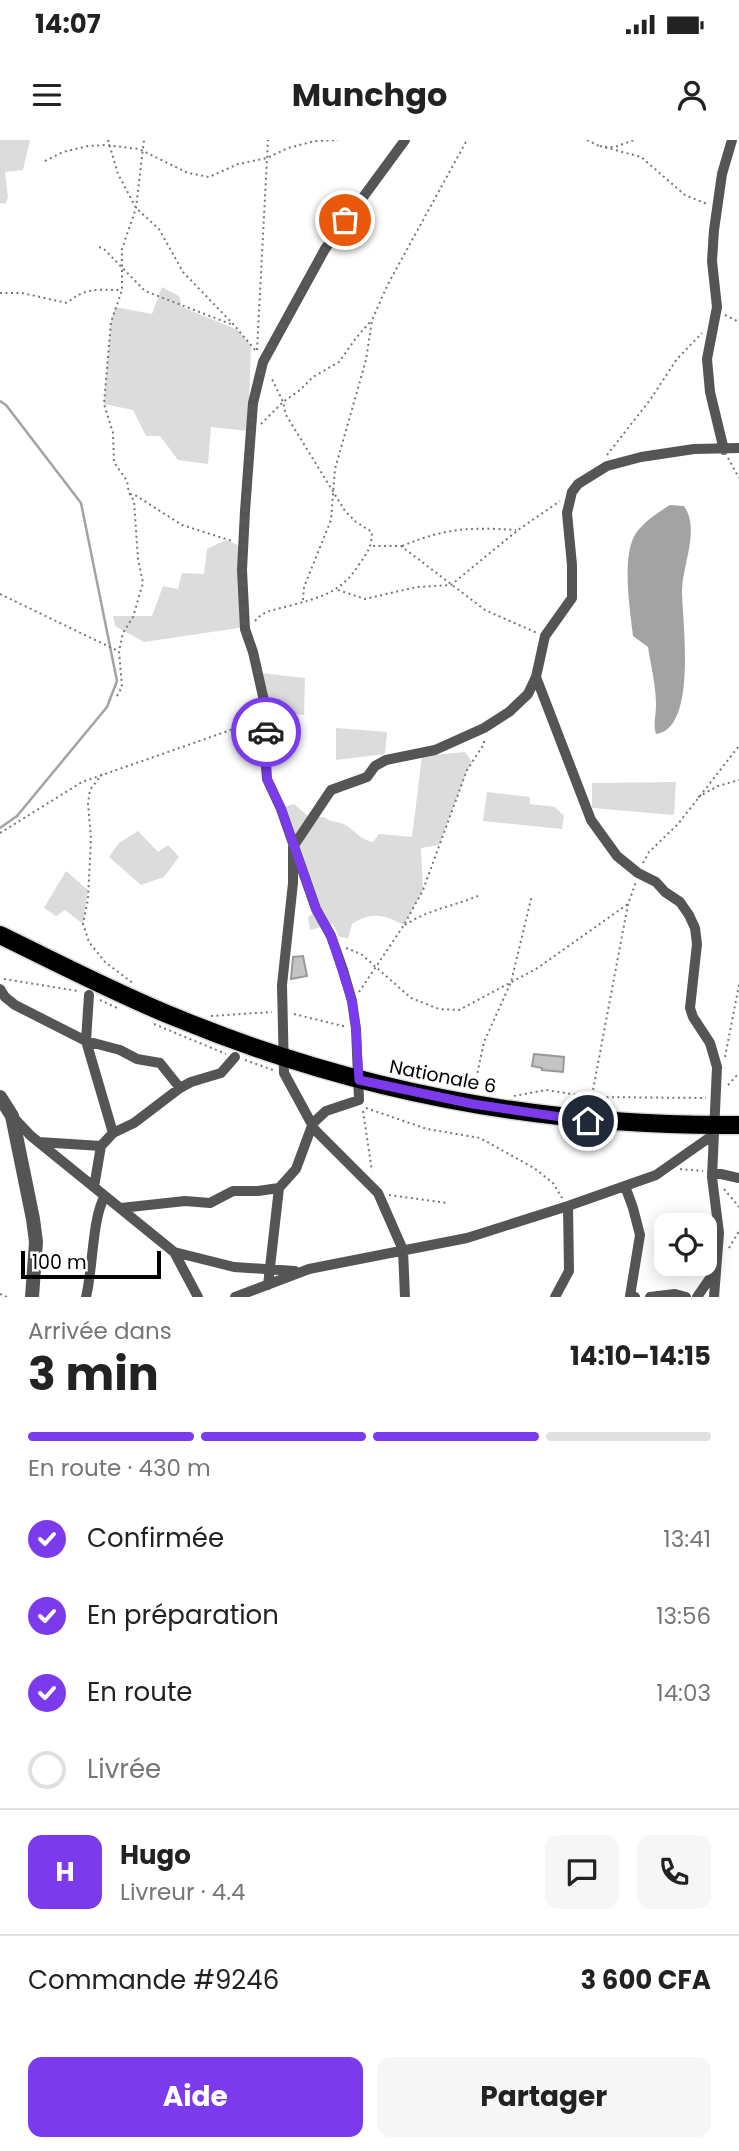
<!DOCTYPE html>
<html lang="fr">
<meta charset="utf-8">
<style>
body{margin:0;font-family:Poppins,sans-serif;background:#f6f6f6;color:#222;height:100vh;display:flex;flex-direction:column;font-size:26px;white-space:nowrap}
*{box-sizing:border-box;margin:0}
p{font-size:23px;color:#767676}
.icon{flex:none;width:38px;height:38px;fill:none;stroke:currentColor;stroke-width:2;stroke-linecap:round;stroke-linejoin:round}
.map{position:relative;height:1157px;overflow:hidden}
.drawer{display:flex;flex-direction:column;background:#fff;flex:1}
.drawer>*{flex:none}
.controls{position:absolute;left:654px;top:1073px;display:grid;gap:14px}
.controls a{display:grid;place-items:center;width:63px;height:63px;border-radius:14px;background:#fff;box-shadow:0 4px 18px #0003;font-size:35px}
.scale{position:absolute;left:21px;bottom:18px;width:140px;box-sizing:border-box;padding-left:7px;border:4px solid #000;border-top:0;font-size:19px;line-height:24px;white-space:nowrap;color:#000;-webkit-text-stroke:5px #fff;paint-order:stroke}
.pin{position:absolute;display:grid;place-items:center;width:60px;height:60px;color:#fff;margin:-30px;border:4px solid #fff;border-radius:50%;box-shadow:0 2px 7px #0007}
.courier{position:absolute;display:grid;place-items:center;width:70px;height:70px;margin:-35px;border:5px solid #7c3aed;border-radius:50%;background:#fff;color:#222;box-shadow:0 2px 9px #0007}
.headline em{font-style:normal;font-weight:700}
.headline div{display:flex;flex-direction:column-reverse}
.headline{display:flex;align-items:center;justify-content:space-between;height:119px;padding:0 28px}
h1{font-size:46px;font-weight:700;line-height:52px}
.bar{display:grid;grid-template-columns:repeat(4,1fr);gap:10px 7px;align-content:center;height:84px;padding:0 28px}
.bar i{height:9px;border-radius:5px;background:#e0e0e0}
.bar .current{background:#7c3aed}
.bar p{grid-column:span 4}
.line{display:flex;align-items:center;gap:18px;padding:0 28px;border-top:2px solid #e0e0e0}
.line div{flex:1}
.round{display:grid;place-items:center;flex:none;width:74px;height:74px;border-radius:14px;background:#f6f6f6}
ol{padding:0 28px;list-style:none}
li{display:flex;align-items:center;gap:21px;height:77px}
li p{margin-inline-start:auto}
li .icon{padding:7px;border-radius:50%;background:#7c3aed;color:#fff;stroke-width:4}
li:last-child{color:#767676}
li i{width:38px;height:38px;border:4px solid #e0e0e0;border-radius:50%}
.button{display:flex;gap:14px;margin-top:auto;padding:14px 28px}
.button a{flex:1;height:80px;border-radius:14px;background:#7c3aed;color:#fff;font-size:28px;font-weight:700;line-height:80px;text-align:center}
.button a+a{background:#f6f6f6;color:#222}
.status{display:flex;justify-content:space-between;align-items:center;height:49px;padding:0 35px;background:#fff;direction:ltr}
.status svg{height:19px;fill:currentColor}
header{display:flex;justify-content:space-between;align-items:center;height:91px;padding:0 28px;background:#fff;font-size:32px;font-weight:700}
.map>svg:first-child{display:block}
.green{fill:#dcdcdc}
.water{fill:#a3a3a3}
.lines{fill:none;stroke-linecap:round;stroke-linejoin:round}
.stream{stroke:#a3a3a3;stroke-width:2.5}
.building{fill:#c4c4c4;stroke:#999;stroke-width:2}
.primary-casing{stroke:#dbdbdb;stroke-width:21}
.path{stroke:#777;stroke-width:2;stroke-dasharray:2 3.5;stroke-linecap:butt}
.minor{stroke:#555;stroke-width:10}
.tertiary{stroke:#555;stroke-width:14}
.primary{stroke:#000;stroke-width:18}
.done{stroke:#595959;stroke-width:7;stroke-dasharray:0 12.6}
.route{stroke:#7c3aed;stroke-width:9}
.labels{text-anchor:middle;stroke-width:6;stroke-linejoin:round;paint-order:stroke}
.street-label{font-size:19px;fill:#000;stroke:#fff}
</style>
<div class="status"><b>14:07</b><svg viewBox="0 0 49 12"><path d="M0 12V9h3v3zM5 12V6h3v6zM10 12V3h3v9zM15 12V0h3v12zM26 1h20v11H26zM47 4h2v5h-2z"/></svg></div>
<header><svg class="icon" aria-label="menu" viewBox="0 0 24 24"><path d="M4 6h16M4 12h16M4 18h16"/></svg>Munchgo<svg class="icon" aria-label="person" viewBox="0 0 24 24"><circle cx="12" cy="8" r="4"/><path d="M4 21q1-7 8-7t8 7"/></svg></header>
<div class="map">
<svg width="739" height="1157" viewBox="0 0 739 1157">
<rect width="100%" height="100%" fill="#fff"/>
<!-- green -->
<path class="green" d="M0 0H30L23 30 5 32 8 58 5 64 0 63Z
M162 147 179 156 182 167 238 190 251 206 248 291 211 287 208 324 178 320 160 296H146L133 270 104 264 111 182 115 167 152 174Z
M226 400 240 406 245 487 144 502 115 486 113 476H152L163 446 178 449 182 433 204 434 207 409Z
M260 533 305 538 304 575 269 571Z
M336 588 387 592 385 614 336 620Z
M465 612 472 622 467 631 439 705 421 708 423 750 404 785C385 775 371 771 352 784L348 798 339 797 333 784 310 790 308 777 315 772 283 667 294 664 309 677H324C330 682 334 681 341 683 353 687 359 700 373 702L379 694 412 697 422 616Z
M676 642 674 675 592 668V643Z
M487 652 530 657V664L555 667 564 676 562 689 483 681Z
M138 691 158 712 168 705 179 717 164 737 141 745 109 717 119 703Z
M66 731 88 750 83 784 65 770 56 776 44 768Z"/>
<!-- water -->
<path class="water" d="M670 365 684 366C700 389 683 423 682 450 682 479 698 589 656 594 653 584 656 576 656 565 656 546 651 526 648 507L633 496C630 469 621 416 636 393 645 381 657 373 670 365Z"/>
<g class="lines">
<!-- stream -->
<path class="stream" d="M0 261 6 265 81 363 117 541 107 567 17 676 0 688"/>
</g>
<!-- building -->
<path class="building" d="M303 816 307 836 291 839 293 817Z
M534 914 564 917 563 932 542 930V928L532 926Z"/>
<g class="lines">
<!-- primary casing -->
<g class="primary-casing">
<path id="primary" d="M0 795C58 823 117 854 177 878 356 952 545 987 739 985"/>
</g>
<!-- path -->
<path class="path" d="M108 0 118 34 136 68 159 89 183 132 234 185 256 211
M587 0 599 6
M600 6 641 17 685 55 707 64
M605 7H615L634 0
M45 21 63 12 88 6 106 5 139 9 188 33 209 37 238 24 267 18 288 8 315 1 338 0
M99 107 104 109 145 151 233 185
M0 153H22L67 163C86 147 97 150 120 150
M725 175 739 182
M257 210 268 0
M261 284 283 262 300 250 313 237 339 222 356 198 370 182
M607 315 650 260 677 219 702 193
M728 318 739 338
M130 354 135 355 182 385 232 401
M373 406H401L485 470 537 493
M402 406C446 388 469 387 516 390
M338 450 365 459 417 447 451 445 518 390 560 361
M0 454 118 511
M303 460 304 447 331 380 335 329 366 220 372 180 388 144 467 0
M255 481C264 470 275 470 289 466 318 458 341 453 358 426 366 414 372 408 372 392L356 382 345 371 286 275 283 262 271 237
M117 556 122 547 119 511 123 493 133 477 143 443 138 419 134 361 129 353 127 341 114 322 113 293 104 264 111 182 122 150V109L136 68 144 0
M102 634 90 650 88 663 91 699 88 759 83 784 89 802 105 822 134 844
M698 657 718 646 739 640
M0 693 82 642 228 591 256 579
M643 723 649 712 678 684 739 606
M405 785C427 770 454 766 478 756
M346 808 361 814 411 858 439 869 459 870 536 829 628 764
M4 839 78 851
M359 852 404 785 423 750 467 630 484 604V599
M100 860 117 868
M294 874 347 887
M211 876 272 872
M154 884 226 914
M725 917 739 845
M245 920 273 930
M728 945 739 933
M474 949 484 902 511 842 532 755
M514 956 546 950 591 957 706 958
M590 966 628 764 636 742
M366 968 427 989 480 998 534 1028 553 1043 562 1058
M363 971 372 1031
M680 1029 703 1031
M724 1049 739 1067
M389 1055 447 1063
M729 1108 739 1091
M0 1154 7 1157"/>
<!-- minor -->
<path class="minor" d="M724 310 710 252 707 219 717 167 712 121 714 90 722 34 732 0
M536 537 591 680 617 716 638 733 656 742 665 752 680 762 689 775 695 788 697 804 690 868 693 877 710 903 717 927 712 1037 719 1093 714 1157
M0 849 5 857 15 865 86 901 120 910 137 919 160 923 180 948
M89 855 86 901 113 993
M12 976 31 996 174 1112 198 1157
M39 1002 101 1006 113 993 134 983 180 948 191 942 221 933 235 917
M712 1032 739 1038
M625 1046 633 1068 640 1095 630 1156 635 1157
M94 1047 101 1006
M121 1068 185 1061 210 1063 233 1051H258L279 1048
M174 1112 234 1127 295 1131
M268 1145 279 1048 296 1029 313 983 326 971 359 960 356 889 352 861 343 830 331 796 316 769 281 669 267 639 265 614 267 574 253 512 245 489 242 430 245 371 253 263 263 222 325 109 405 0
M86 1157C93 1130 92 1077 105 1056
M235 1157 309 1129 467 1098 568 1066 656 1035 713 995
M405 1157 403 1110 378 1053 315 990 284 933 282 845 293 743V707L331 650 367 637 375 626 386 620 435 610 484 588 509 572 528 554 536 537 545 496 572 458V425L567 373 572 352 578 344 607 326 641 317 694 309 739 308
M555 1157 569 1131 568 1066
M650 1157 675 1154 686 1157
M697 1157 715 1131"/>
<!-- tertiary -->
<path class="tertiary" d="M0 957 12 976 33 1079 36 1102 32 1157"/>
<!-- primary -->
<use href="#primary" class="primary"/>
</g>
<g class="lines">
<!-- done -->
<path class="done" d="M266 592 267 574 253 512 245 491 242 452 245 371 253 263 263 222 325 109 345 80"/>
<!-- route -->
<path class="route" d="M266 592 267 639 281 668 316 769 331 796 352 861 356 889 359 940 473 964 588 981"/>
</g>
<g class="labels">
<!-- street labels -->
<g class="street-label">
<text transform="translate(443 936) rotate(11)" y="7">Nationale 6</text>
</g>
</g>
</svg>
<div class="controls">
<a><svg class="icon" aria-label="locate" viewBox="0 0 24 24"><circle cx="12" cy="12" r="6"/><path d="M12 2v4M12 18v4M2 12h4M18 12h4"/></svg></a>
</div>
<div class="scale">100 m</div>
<div class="pin" style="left:345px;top:80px;background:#ea580c"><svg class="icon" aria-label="bag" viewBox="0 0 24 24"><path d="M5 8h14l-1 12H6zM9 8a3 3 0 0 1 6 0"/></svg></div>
<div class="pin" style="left:588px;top:981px;background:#1f2937"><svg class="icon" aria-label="home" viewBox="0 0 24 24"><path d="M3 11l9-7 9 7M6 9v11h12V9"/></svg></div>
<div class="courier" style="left:266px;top:592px"><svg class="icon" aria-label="car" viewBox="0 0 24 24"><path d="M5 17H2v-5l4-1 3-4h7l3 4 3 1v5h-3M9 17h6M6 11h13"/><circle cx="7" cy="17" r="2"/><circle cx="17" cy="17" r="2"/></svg></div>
</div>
<section class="drawer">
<div class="headline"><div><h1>3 min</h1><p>Arrivée dans</p></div><em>14:10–14:15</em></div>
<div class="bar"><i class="current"></i><i class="current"></i><i class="current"></i><i></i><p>En route · 430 m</p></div>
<ol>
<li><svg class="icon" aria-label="check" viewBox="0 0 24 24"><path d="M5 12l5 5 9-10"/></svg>Confirmée<p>13:41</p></li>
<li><svg class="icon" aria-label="check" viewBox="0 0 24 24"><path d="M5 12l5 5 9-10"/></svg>En préparation<p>13:56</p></li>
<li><svg class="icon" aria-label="check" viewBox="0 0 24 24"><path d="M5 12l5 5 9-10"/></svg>En route<p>14:03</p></li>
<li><i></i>Livrée</li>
</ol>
<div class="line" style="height:126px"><b class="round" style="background:#7c3aed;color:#fff">H</b><div><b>Hugo</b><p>Livreur · 4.4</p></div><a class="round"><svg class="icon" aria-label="chat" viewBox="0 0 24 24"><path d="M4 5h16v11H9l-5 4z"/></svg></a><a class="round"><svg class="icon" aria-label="phone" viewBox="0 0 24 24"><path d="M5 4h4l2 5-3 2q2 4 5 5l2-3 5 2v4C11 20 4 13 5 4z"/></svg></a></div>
<div class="line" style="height:91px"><div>Commande #9246</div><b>3 600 CFA</b></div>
<div class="button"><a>Aide</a><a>Partager</a></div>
</section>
